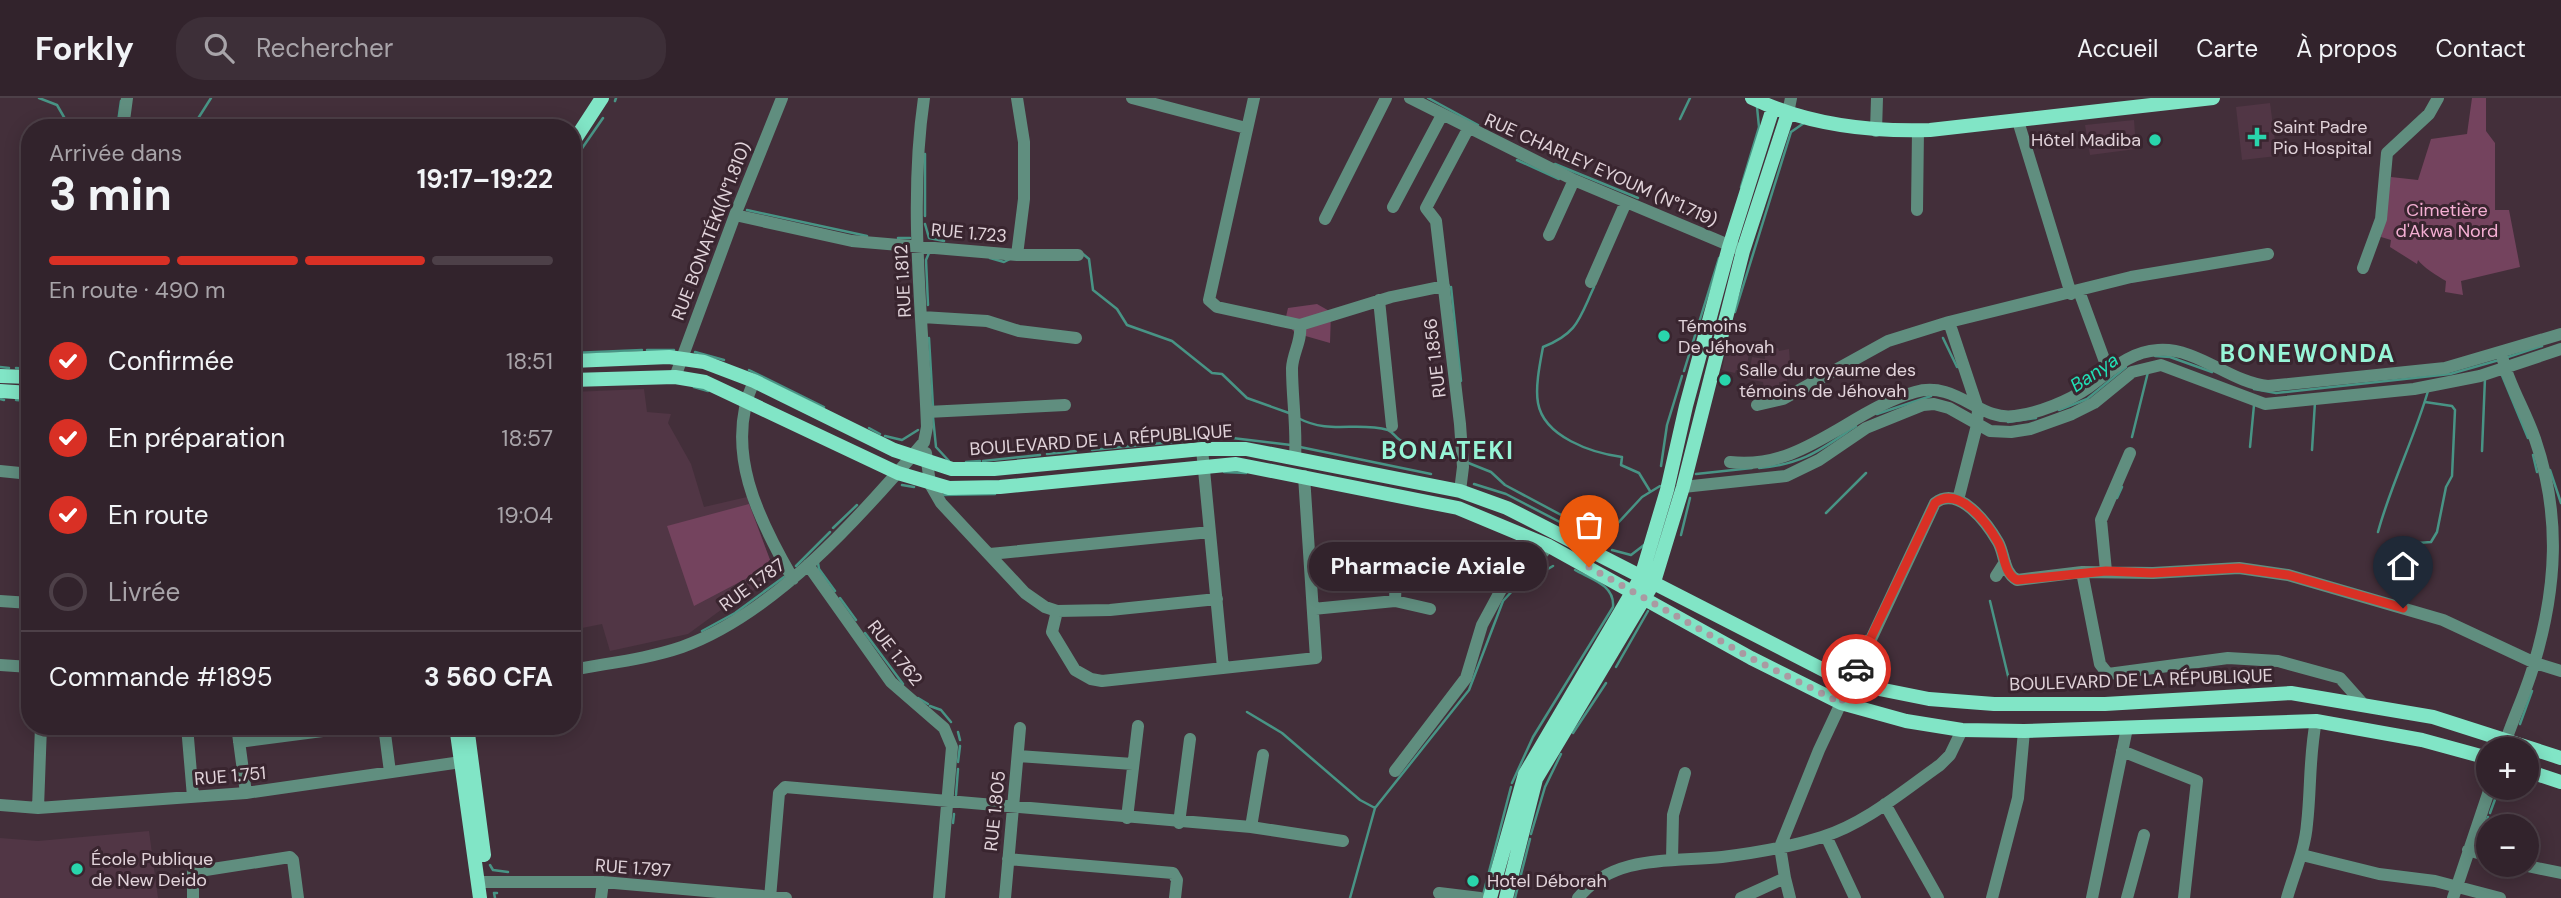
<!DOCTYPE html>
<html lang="fr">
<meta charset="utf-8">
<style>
body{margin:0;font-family:"DM Sans",sans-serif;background:#3d2f38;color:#f1f3f6;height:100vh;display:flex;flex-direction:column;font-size:26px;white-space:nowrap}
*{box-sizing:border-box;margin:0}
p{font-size:23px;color:#a8a4a9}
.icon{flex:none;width:38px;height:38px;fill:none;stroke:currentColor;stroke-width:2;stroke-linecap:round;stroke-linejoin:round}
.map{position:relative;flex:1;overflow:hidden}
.panel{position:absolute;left:21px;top:21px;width:560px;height:616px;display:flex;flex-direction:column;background:#32232c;border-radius:28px;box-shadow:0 4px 18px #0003,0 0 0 2px #4d4048}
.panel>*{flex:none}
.controls{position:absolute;left:2476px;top:639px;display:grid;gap:14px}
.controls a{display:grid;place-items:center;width:63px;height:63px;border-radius:50%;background:#32232c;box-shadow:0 4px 18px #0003,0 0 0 2px #4d4048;font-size:35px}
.pin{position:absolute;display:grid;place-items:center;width:60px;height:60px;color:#fff;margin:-72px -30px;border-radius:50% 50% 50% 0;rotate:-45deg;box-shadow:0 0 7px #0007}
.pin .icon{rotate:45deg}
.courier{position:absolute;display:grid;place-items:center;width:70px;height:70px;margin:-35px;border:5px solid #d93025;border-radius:50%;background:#fff;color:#222;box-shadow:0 2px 9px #0007}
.bubble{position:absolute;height:49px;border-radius:24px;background:#32232c;box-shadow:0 4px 18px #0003,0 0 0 2px #4d4048;font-size:23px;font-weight:700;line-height:49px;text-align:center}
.headline em{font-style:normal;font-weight:700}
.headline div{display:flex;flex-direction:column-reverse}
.headline{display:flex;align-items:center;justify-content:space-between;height:119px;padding:0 28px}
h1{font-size:46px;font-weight:700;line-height:52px}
.bar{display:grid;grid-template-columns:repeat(4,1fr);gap:10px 7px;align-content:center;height:84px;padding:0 28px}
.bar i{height:9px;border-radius:5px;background:#4d4048}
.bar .current{background:#d93025}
.bar p{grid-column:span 4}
.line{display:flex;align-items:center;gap:18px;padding:0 28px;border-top:2px solid #4d4048}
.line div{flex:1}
ol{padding:0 28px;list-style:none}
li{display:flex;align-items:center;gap:21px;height:77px}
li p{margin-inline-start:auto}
li .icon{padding:7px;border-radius:50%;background:#d93025;color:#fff;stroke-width:4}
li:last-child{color:#a8a4a9}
li i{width:38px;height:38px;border:4px solid #4d4048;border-radius:50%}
header{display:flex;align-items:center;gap:42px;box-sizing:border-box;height:98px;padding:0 35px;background:#32232c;border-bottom:2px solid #4d4048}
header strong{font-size:33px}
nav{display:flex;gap:38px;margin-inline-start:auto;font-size:24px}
.search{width:490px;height:63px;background:#3d2f38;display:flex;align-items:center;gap:18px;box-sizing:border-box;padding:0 24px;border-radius:28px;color:#a8a4a9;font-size:26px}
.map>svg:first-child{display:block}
.built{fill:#513645}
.green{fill:#74435e}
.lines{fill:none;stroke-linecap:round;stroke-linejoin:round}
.stream{stroke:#489485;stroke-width:2.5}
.minor{stroke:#608e7f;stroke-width:12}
.major{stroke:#81e5c6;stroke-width:14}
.done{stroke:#aa9aa2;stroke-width:7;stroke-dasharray:0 12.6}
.route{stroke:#d93025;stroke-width:9}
.poi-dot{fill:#29d5ac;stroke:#39252f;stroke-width:2.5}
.labels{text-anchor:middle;stroke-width:6;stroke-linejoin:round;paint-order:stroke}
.poi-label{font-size:18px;fill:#e1d3da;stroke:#39252f;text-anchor:start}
.street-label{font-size:18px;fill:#e1d3da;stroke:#39252f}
.park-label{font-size:18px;fill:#f4afd3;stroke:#39252f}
.water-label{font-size:19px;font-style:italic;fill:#21e0b6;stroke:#39252f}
.district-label{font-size:24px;font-weight:bold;letter-spacing:2px;fill:#97f5d7;stroke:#39252f}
</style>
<header>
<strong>Forkly</strong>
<div class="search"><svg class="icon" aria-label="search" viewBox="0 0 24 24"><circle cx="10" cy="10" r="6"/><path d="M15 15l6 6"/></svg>Rechercher</div>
<nav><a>Accueil</a><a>Carte</a><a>À propos</a><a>Contact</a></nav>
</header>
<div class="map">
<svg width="2561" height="800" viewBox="0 0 2561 800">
<rect width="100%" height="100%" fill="#432f3a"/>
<!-- built -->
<path class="built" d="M2270 5 2277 58 2242 62 2236 9Z
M2134 22 2136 51 2090 57 2085 27Z
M1778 250 1779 253 1789 251 1790 265 1794 272 1788 273 1787 270V285L1779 284V298L1770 301 1769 297H1765L1763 284 1742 280 1744 269 1742 273 1736 272 1735 275 1722 272 1725 257 1749 255 1747 268 1750 270 1752 259 1765 261V252Z
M644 291 647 314 671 316 668 325 691 366 704 409 747 399 773 471 759 489 725 509 688 536 610 553 602 526 572 532V294Z
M149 733 158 800H0V740L38 743Z"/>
<!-- green -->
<path class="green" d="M2472 0H2486V33L2495 45V112H2509L2520 169 2461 183 2463 197 2445 194 2446 183C2437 178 2423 169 2418 162L2417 166 2390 149 2391 142 2381 139 2391 79 2418 82 2431 41 2467 36Z
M1317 206 1331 214 1330 245 1295 235 1285 223 1288 210Z
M749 406 772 467 694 508 667 428Z"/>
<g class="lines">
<!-- stream -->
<path class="stream" d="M39 0 57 7 68 26 87 30
M1428 0 1478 27
M615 3 616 0
M1680 21 1690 0
M118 24 121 3
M192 30 211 0
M572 32 573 30
M925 56V118
M576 59 603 20
M1517 62 1559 81
M1555 66 1638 100
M1741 89 1759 29 1757 9
M747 112 867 138
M925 126 929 140 944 143
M898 140H910
M1083 156 1089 161 1093 192 1117 211 1127 227 1172 243 1212 275 1222 276 1247 300 1289 315
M990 160 1004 164 1010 161
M1451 189 1461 283
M1594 189C1579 221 1578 235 1543 249 1540 265 1535 289 1538 305 1544 339 1592 355 1622 359L1621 367 1639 375 1650 393
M928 207 926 162 929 155
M1735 214 1791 34 1804 25
M929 240 933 309
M1943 240 1957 269
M647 252H674
M695 254 724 262
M572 255 642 252
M2155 258 2170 259 2212 274
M2505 260 2542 248
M0 269 9 270
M16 270 30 271
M749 272 824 309
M1684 273 1719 160
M2501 275 2528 340
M694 289 708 293
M2254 291 2276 295 2450 276 2499 262
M0 301 4 302
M16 302 30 303
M2059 312 2087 301 2126 269
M1877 316 1931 298
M933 319 936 349 949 363
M1298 320C1330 337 1356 323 1388 332 1393 334 1395 339 1400 342 1417 352 1438 356 1457 361
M2008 324 2036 320
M869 330 880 336
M885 338 902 342 918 332
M2132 339 2148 274
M1300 349 1431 376
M2250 349 2254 307
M1092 352 1224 339 1291 347
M2312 352 2315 304
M2482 353 2485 280
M1047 356 1076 353
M2533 357 2537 374
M983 363 1040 357
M966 364 980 363
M1466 364 1491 374 1505 387 1578 426 1589 431 1612 432
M1661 368 1667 327 1682 278
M1759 370C1804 366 1820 352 1856 328
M2550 372 2561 405
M1224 374 1246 375
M1696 376 1752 370
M1474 386 1506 396 1581 435
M902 387 914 389
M942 397 995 396
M2117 400 2122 389
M1826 415 1866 375
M833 430 857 407
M2378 434C2391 386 2414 341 2428 293
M1681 437 1690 400
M1605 439 1642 399 1660 388
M2418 445 2431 444 2437 434 2446 389 2452 378 2455 312 2452 308 2425 304
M1612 452 1631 457 1644 447
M818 465 819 471 835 493
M796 468 830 434
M840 500 856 522
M1990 503 2009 582
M702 533 735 515 784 479
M865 535 903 586
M1850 564 1866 538
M1616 569 1648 513
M918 600 928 606
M930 608 941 612 951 624
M1247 614 1282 635 1360 702 1375 710
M2520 626 2532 593
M958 634 960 642
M1573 635 1606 585
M958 664 960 648
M1512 685 1533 639 1613 509C1615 487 1591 481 1575 472
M956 697 958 671
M2490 715 2497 696
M953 725 954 716
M1531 736 1545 689 1561 656
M2477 749 2488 719
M490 767 493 772 508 774
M1483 797 1511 689
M495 800 494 795H497
M1350 800 1375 710 1469 592 1503 503 1515 490 1553 468
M1515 800 1530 741"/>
<!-- minor -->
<path class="minor" d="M1017 0 1024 44V101L1017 157
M1132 0 1246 30
M1254 0 1209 202 1217 209 1300 227
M1410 0 1574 82 1743 153
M1788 15 1791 0
M2018 23 2071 196
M123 30 127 0
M1876 33 1877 0
M1393 109 1442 17
M1917 112 1918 32
M735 117 852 143 1017 157H1078
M1325 121 1386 0
M1549 137 1574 82
M2363 170 2381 121 2387 55 2429 16 2438 0
M1591 184 1626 104
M2079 193 2108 272
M1379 202 1392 328
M922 219 987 223 1019 233 1076 240
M1300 227 1391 199 1444 188
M2503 262C2510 289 2526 314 2535 341 2561 417 2557 489 2534 566 2526 595 2512 622 2503 651
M675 279 735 117 782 0
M754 283C723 351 758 421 793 481
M1757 307 1783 301 1888 243 1949 224
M927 314 1065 307
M1202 351 1223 570
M926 355 930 386 941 405 1025 495 1045 509 1057 513 1110 512 1217 501
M1295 360C1297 329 1292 300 1292 270 1293 254 1302 243 1300 227
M1730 364C1802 373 1850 312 1915 294 1956 282 1980 324 2015 318 2039 315 2069 303 2089 289 2111 273 2128 254 2158 252 2197 249 2231 285 2268 288L2445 270 2561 236
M0 373 30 376
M1683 389 1786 378 1819 362 1866 330 1923 307 1934 306 1949 310 1990 333 2011 334 2030 331 2072 316 2094 305 2132 274 2161 267 2265 306 2414 291 2480 278 2561 251
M1460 393 1463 369 1460 326 1436 123 1426 110 1468 31
M1958 402 1977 327 1978 311 1949 224 2131 179 2268 156
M990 456 1210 434
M808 467 891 584 944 630 952 649 939 800
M2106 473 2101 422 2130 355
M1996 478 2005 464
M0 503 30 505
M1395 503 1396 475 1403 448
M1313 511 1395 503 1430 511
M1057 513 1052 534 1075 572 1091 581 1102 583 1316 560 1304 378
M0 567 30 569
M572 572C608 565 647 561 682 549 774 516 861 418 924 344L927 329C923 220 908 109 924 0
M2364 607 2340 580 2278 563 2228 560 2108 576 2100 566 2082 474 2153 475 2239 470 2288 477 2443 522 2535 565 2561 573
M187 628 193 699
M237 628 246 695
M384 628 390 674
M239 644 361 628
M2122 653 2197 683 2184 800
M1018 658 1133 666
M1395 673 1466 580 1482 527 1502 490 1520 479 1549 448
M1885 706 1938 800
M0 707 38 710 246 695 461 664
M38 710 41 628
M1127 720 1138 628
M1179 725 1190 641
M1251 729 1263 657
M1826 738 1855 800
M2468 752 2488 758
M2302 757 2379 776 2435 783 2500 800
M1008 761 1173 775 1177 782 1175 800
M1672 761 1673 717 1685 675
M2518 766 2561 775
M1785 780 1790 800
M478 784H603L786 800
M1439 795 1480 800
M193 800V774L290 759 293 762 298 800
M601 800 603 784
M770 800 779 695 785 689 1251 729 1343 743
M1005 800 1020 630
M1578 800C1614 756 1672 764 1722 759 1755 755 1790 749 1822 739 1866 725 1903 693 1940 667L1950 657 1962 632
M1741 800 1785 780 1780 749 1819 652 1935 405C1959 387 1987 425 1998 444 2005 456 2003 474 2017 482L2082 474
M1992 800 2018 700 2024 633
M2092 800 2127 630
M2127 800 2144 737
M2287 800C2294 775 2305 752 2307 726 2311 692 2309 658 2316 623
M2453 800 2490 690"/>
<!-- major -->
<path class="major" d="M1752 0C1808 27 1869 34 1930 32L2213 0
M572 46 602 0
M572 263 669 259 704 264 754 283 894 352 952 371H994L1202 351H1246L1460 393 1507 410 1849 585 1929 601 1994 606H2105L2291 595 2433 619 2561 660
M0 278 30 279
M572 282 675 279 705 284 898 375 949 390 1000 389 1236 366 1458 410 1549 448 1751 560 1841 605 1906 623 1962 632 2024 633 2316 623 2422 642 2488 660
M0 293 30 295
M456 628 480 800
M467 628 484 757
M2527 673 2561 684
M1490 800 1525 676 1641 479 1667 392 1686 308 1729 149 1773 10
M1506 800 1536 681 1654 484 1683 389 1743 153 1788 15"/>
</g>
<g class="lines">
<!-- done -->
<path class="done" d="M1589 469 1751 560 1841 605 1856 571"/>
<!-- route -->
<path class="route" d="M1856 571 1935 405C1959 387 1987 425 1998 444 2005 456 2003 475 2017 482L2106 473 2152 475 2239 470 2288 477 2403 510"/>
</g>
<!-- markers -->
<g class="poi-dot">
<path d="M2253.5 28.5h7v7h7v7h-7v7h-7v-7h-7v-7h7z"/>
<circle cx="2155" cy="42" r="7"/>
<circle cx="1664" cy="238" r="7"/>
<circle cx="1725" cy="282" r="7"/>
<circle cx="77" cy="771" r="7"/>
<circle cx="1473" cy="783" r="7"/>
</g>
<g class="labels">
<!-- poi labels -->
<g class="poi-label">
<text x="2273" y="35">Saint Padre<tspan x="2273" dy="21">Pio Hospital</tspan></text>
<text x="2141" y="48" text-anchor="end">Hôtel Madiba</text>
<text x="1678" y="234">Témoins<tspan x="1678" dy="21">De Jéhovah</tspan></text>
<text x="1739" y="278">Salle du royaume des<tspan x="1739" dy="21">témoins de Jéhovah</tspan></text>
<text x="91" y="767">École Publique<tspan x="91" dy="21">de New Deido</tspan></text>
<text x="1487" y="789">Hotel Déborah</text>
</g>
<!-- street labels -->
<g class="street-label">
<text transform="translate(1601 72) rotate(24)" y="6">RUE CHARLEY EYOUM (N°1.719)</text>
<text transform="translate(711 133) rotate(-69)" y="6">RUE BONATÉKI(N°1.810)</text>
<text transform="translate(969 135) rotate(5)" y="6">RUE 1.723</text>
<text transform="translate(903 183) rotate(-93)" y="6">RUE 1.812</text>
<text transform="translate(1435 260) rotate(-97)" y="6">RUE 1.856</text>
<text transform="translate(1101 342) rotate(-4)" y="6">BOULEVARD DE LA RÉPUBLIQUE</text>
<text transform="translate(752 487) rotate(-36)" y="6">RUE 1.787</text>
<text transform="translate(895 555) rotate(52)" y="6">RUE 1.762</text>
<text transform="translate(2141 582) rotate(-2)" y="6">BOULEVARD DE LA RÉPUBLIQUE</text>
<text transform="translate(230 678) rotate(-5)" y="6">RUE 1.751</text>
<text transform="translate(995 713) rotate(-84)" y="6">RUE 1.805</text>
<text transform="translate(633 770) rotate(4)" y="6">RUE 1.797</text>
</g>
<!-- park labels -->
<g class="park-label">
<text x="2447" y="118">Cimetière<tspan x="2447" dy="21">d'Akwa Nord</tspan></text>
</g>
<!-- water labels -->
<g class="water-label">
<text transform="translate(2094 274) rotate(-34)" y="7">Banya</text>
</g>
<!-- district labels -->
<g class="district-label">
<text x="2308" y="264">BONEWONDA</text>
<text x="1448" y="361">BONATEKI</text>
</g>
</g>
</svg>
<div class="controls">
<a>+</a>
<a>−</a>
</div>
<div class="pin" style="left:1589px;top:469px;background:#ea580c"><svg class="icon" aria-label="bag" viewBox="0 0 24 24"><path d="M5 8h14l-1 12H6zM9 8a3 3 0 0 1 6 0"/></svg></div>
<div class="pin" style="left:2403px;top:510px;background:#1f2937"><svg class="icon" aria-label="home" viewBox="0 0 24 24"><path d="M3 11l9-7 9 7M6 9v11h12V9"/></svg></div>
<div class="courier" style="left:1856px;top:571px"><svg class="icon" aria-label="car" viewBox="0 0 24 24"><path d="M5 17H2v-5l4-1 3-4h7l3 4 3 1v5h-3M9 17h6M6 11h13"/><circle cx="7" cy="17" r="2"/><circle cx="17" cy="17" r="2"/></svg></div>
<div class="bubble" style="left:1309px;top:444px;width:238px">Pharmacie Axiale</div>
<section class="panel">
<div class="headline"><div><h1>3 min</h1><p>Arrivée dans</p></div><em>19:17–19:22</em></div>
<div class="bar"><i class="current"></i><i class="current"></i><i class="current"></i><i></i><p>En route · 490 m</p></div>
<ol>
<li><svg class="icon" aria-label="check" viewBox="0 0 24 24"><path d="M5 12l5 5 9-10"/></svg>Confirmée<p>18:51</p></li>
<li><svg class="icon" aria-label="check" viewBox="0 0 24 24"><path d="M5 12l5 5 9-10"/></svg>En préparation<p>18:57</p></li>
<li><svg class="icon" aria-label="check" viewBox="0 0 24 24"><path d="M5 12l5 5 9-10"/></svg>En route<p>19:04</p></li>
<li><i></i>Livrée</li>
</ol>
<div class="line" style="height:91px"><div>Commande #1895</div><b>3 560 CFA</b></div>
</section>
</div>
